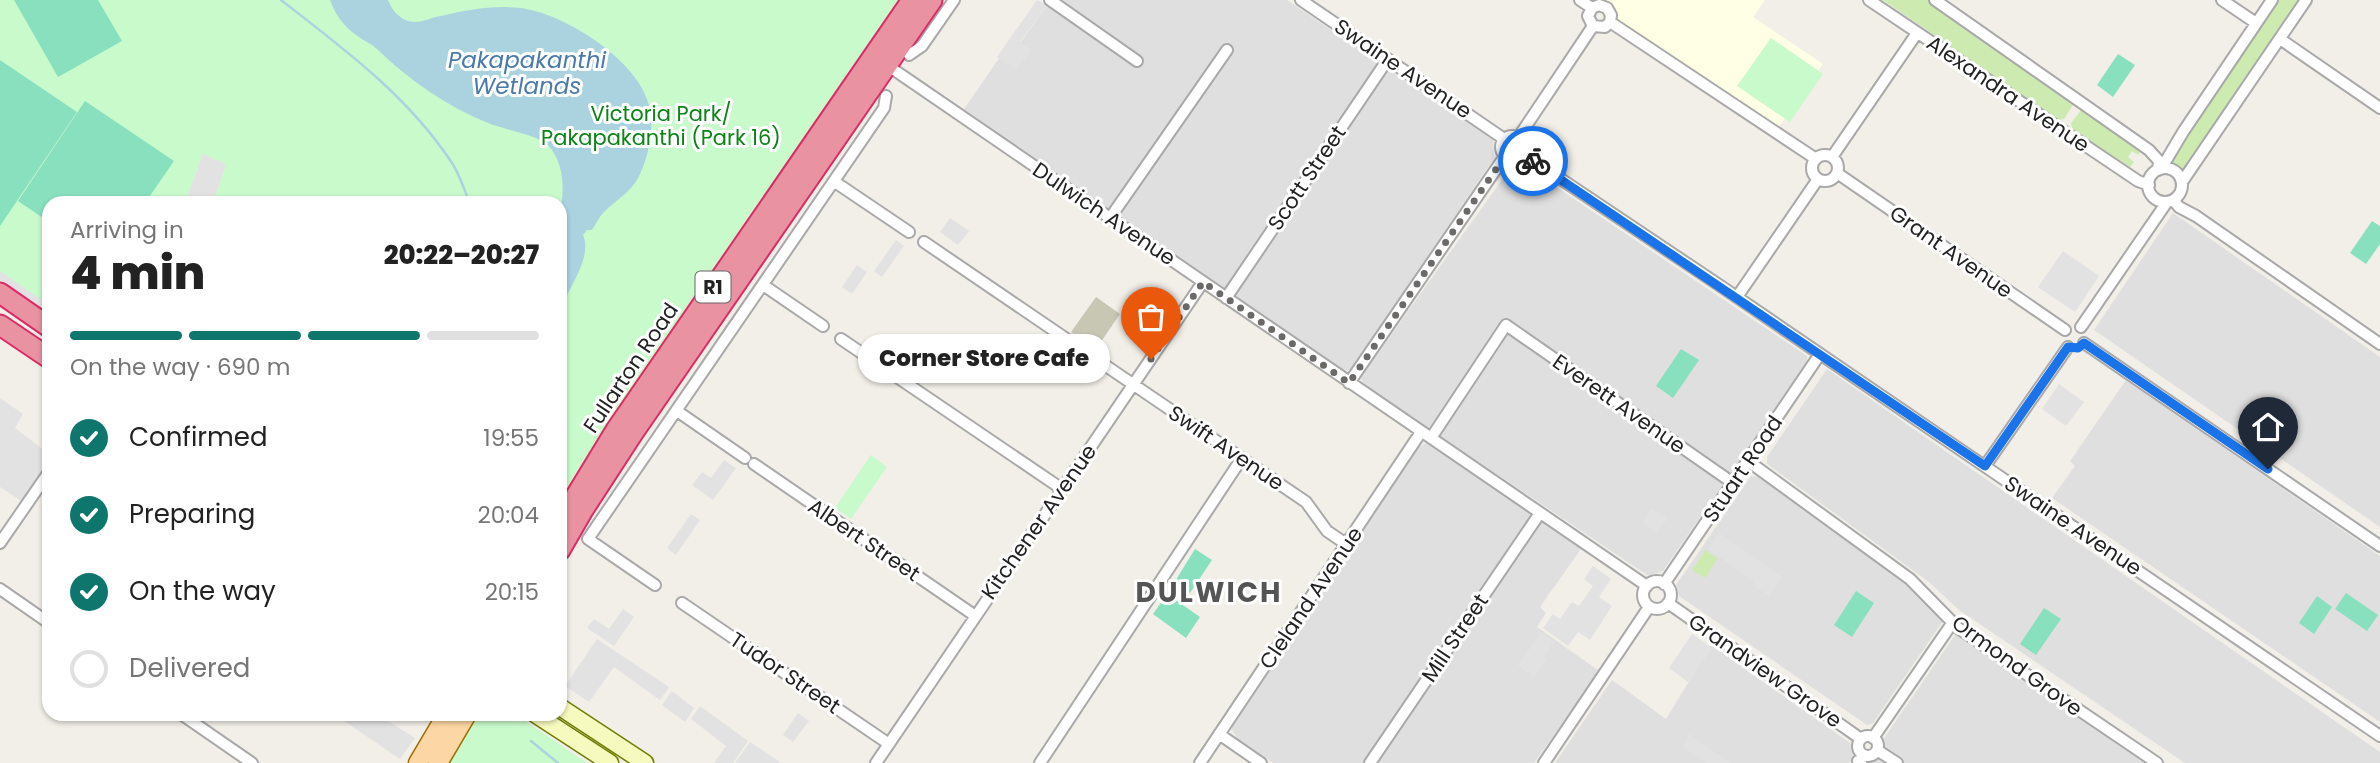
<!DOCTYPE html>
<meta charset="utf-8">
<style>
body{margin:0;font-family:Poppins,sans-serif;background:#f2f2f2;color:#222;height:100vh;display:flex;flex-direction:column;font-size:26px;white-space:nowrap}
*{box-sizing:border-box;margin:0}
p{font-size:23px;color:#767676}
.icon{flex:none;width:38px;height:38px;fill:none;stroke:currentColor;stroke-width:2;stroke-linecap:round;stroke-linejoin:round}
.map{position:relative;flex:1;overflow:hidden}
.sheet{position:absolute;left:42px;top:196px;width:525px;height:525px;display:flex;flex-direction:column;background:#fff;border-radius:21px;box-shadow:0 2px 5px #0004}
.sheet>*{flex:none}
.pin{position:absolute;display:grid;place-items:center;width:60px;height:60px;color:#fff;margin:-72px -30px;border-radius:50% 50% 50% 0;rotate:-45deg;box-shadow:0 0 7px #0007}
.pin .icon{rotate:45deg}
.courier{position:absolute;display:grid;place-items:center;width:70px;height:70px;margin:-35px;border:5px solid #1a73e8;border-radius:50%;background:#fff;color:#222;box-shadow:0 2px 9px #0007}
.bubble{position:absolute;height:49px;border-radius:24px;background:#fff;box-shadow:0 2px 5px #0004;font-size:23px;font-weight:800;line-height:49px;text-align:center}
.headline em{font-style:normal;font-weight:800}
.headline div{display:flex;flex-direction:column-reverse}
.headline{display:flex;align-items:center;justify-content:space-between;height:119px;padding:0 28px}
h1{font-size:46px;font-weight:800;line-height:52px}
.bar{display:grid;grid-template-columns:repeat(4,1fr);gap:10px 7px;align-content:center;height:84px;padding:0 28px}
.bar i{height:9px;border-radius:5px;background:#e0e0e0}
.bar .current{background:#0f766e}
.bar p{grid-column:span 4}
ol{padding:0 28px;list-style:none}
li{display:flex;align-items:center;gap:21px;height:77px}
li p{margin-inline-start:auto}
li .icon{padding:7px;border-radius:50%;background:#0f766e;color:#fff;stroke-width:4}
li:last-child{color:#767676}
li i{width:38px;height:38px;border:4px solid #e0e0e0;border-radius:50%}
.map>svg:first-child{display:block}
.residential{fill:#e0dfdf}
.education{fill:#ffffe5}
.construction{fill:#c7c7b4}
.grass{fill:#cdebb0}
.park{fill:#c8facc}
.pitch{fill:#88e0be}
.parking{fill:#e2e2e2}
.water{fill:#aad3df}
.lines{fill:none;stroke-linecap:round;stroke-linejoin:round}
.stream{stroke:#aad3df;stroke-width:2.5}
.street-casing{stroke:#a9a9a9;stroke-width:14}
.secondary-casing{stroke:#707d05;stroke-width:19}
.primary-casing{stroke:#a06b00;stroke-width:21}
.highway-casing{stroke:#dc2a67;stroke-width:23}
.street{stroke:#fff;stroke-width:10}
.secondary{stroke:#f7fabf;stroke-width:16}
.primary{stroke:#fcd6a4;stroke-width:18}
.highway{stroke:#e892a2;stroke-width:19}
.done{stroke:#6b6a68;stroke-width:7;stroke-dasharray:0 12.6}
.route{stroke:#1a73e8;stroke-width:9}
.labels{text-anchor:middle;stroke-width:6;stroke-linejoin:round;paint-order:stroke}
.shield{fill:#fff;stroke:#646464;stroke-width:2}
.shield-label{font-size:19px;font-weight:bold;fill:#222}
.street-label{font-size:21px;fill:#222;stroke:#fff}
.park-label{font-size:21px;fill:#0c8416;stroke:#fff}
.water-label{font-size:23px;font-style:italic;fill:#4a7aab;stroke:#fff}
.district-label{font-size:28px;font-weight:bold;letter-spacing:2px;fill:#555;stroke:#fff}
</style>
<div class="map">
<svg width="2380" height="763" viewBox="0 0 2380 763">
<rect width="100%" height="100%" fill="#f2efe9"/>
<!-- residential -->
<path class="residential" d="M1051 0H1287L1493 140 1494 158 1352 369 1345 371 964 109 1000 57 1020 43Z
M1512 166H1525L1807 356V362L1663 571 1652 575H1647L1367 387 1360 378Z
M2173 213 2380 357V527L2094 330Z
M1827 369 2380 752V763H2185L1959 610 1929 582 1767 464V457Z
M2126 380 2380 556V722L2052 498 2075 466 2070 461Z
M1426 443 1581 549 1540 607 1546 613 1537 627 1599 671 1534 763H1273L1237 738 1231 728 1419 447Z
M1751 476 1759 477 1908 584 1943 621 1873 723 1867 725 1679 596 1676 585Z
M1955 635 2144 763H1867Z
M1711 645 1850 743 1853 758 1849 763H1555L1612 680 1666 719Z"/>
<!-- education -->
<path class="education" d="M1581 0H1765L1753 17 1823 64 1776 131Z"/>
<!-- construction -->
<path class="construction" d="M1096 297 1120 314 1096 349 1071 332Z"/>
<!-- grass -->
<path class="grass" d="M1883 0H1927L2072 100 2073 105 2064 119 2058 120Z
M2276 0H2302L2184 173 2179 167 2169 163 2170 155Z
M2082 109 2143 148 2138 155 2132 151 2128 157 2134 162 2130 167 2072 129 2071 123Z
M1705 550 1718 558 1705 578 1692 570Z"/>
<!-- park -->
<path class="park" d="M0 0H902L560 509V203H213L226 164 203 154 185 203H49V315L0 281Z
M1771 38 1823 74 1790 122 1737 86Z
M871 455 887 467 851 519 835 508Z
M486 714H515L587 763H447L473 724Z"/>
<!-- pitch -->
<path class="pitch" d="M14 0H98L122 41 58 77Z
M2118 54 2135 65 2113 97 2097 85Z
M0 60 77 112 0 226Z
M85 101 174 161 145 203H49V222L18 201Z
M2372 221 2380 226V244L2366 264 2350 253Z
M1681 349 1699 360 1673 398 1656 386Z
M1195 549 1212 560 1190 593 1174 583Z
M1856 591 1874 603 1852 637 1834 625Z
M2346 593 2378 615 2367 631 2335 609Z
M1167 594 1200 617 1186 638 1153 614Z
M2317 596 2332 607 2314 634 2299 623Z
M2044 608 2061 619 2036 655 2020 644Z"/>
<!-- parking -->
<path class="parking" d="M1037 0 1047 5 1020 42 1031 50 1017 70 997 57Z
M203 154 226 164 213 203H185Z
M950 218 969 231 958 245 940 232Z
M896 240 904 246 882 277 874 271Z
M781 245 784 246 662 424 660 422Z
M2063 251 2099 276 2075 312 2038 287Z
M857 265 867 272 852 294 842 287Z
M0 271 49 305V314L0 280Z
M2059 384 2084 402 2066 426 2042 409Z
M0 398 23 414 15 428 49 454V463L23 502 0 487Z
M724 460 736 468 713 500 692 485 702 472 711 478Z
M1651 508 1667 519 1657 533 1642 522Z
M691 514 700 520 676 555 667 548Z
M1719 533 1782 577 1769 596 1752 584 1754 581 1708 549Z
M1593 566 1611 579 1599 597 1612 606 1590 640 1578 632 1568 646 1543 628 1553 614 1560 619 1572 602 1579 606 1593 586 1584 579Z
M623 609 634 617 614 646 587 628 594 619 609 629Z
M1541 633 1554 642 1544 656 1547 659 1534 677 1518 665Z
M1692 634 1712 648 1688 682 1669 668Z
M597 639 669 687 660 700 614 667 589 702 565 686Z
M672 691 694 708 685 722 662 705Z
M700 706 748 741 733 763H714L726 746 691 719Z
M798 713 809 721 793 742 783 735Z
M334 714H362L369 718 379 715 415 738 400 759Z
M1689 734 1731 763H1707L1682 746Z
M750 742 780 762 779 763H735Z"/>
<!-- water -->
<path class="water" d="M330 0H388C392 11 402 22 415 22 423 22 433 17 441 16 467 10 493 5 520 8 563 13 635 58 648 102 655 125 650 152 640 174 632 192 617 199 604 212 599 217 596 224 592 230H587L583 235C593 257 568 289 560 310V219L563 215 560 211C565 189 564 163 548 145 539 136 503 129 488 123 446 106 409 80 377 49 372 44 364 41 359 37 344 27 336 16 330 0Z"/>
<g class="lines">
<!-- stream -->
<path class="stream" d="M281 0C344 49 408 96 452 163 460 175 464 190 470 203
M531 741 558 763"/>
<!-- street casing -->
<g class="street-casing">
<path id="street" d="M1050 0 1137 61
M1301 0 1504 139
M1580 0 1592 8
M1869 0 2138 181 2149 185
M1935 0 2149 150 2159 161 2158 170
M2222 0 2256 23
M1592 8 1588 16 1593 26 1605 27 1610 22
M1592 8 1599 5 1607 8 1611 15 1610 22
M1610 22 1816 159
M2280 39 2380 108
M909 55 922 46 954 0
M884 63 1647 586
M1501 147a11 11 0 1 1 22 0a11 11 0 1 1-22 0Z
M1518 138 1593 26
M1522 153 1722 287 2380 736
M1812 168a13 13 0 1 1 26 0a13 13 0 1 1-26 0Z
M1832 157 1917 33
M2148 185a17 17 0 1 1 34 0a17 17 0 1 1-34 0Z
M2161 169 2183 132 2272 0
M1837 173 2065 330
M835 182 909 232
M2182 182 2306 0
M2173 200 2179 207 2196 216 2380 344
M1110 218 1227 50
M924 242 1306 502 1327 531 1346 544
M763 285 823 326
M1737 297 1818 179
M1226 298 1388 59
M2081 327 2167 202
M841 339 1062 489
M2084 343 2380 546
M1349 383 1505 156
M677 411 745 458
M1431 438 1506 325 1733 483
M1748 461 1910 579 1958 628 2157 763
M754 464 974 615
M1985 466 2068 347
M0 543 49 472
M1643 595a14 14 0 1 1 28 0a14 14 0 1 1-28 0Z
M1664 584 1820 354
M655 585 588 539 884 108 886 96
M0 589 49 623
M682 603 889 744
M1668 603 1861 739
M181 714 252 763
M1219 734 1261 763
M1858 746a10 10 0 1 1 20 0a10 10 0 1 1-20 0Z
M1873 738 1953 622
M1877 750 1897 763
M1858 761 1861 763
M876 763 1203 282
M1040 763 1242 458
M1200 763 1421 432
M1370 763 1540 513
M1544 763 1649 607"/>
</g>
<!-- secondary casing -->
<g class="secondary-casing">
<path id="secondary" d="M560 707 645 763
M535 714 610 763"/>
</g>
<!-- primary casing -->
<g class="primary-casing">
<path id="primary" d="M418 763 447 714
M438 763 467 714"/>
</g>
<!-- highway casing -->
<g class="highway-casing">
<path id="highway" d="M0 293 49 327
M0 325 49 358
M560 522 616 430 912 0
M560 550 583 510 633 433 932 0"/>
</g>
<!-- street -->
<use href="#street" class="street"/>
<!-- secondary -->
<use href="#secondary" class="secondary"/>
<!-- primary -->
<use href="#primary" class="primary"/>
<!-- highway -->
<use href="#highway" class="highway"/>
</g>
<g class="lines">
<!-- done -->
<path class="done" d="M1151 359 1203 282 1349 383 1505 156 1515 158 1522 153 1533 161"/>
<!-- route -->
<path class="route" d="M1533 161 1985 466 2068 347 2078 348 2084 343 2268 469"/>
</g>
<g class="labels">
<!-- shield labels -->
<rect class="shield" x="695.5" y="271.5" width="35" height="31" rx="5"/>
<g class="shield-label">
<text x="713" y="294">R1</text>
</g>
<!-- street labels -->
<g class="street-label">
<text transform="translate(1403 69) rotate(34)" y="7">Swaine Avenue</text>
<text transform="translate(2008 94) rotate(34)" y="7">Alexandra Avenue</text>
<text transform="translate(1307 178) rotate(-56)" y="7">Scott Street</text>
<text transform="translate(1104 214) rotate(34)" y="7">Dulwich Avenue</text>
<text transform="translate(1951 252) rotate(35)" y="7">Grant Avenue</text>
<text transform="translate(631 368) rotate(-56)" y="7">Fullarton Road</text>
<text transform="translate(1619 404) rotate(35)" y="7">Everett Avenue</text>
<text transform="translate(1226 448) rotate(34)" y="7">Swift Avenue</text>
<text transform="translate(1743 469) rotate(-56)" y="7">Stuart Road</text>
<text transform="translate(1039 522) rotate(-55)" y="7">Kitchener Avenue</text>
<text transform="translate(2073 526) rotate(34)" y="7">Swaine Avenue</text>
<text transform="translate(864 540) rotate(34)" y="7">Albert Street</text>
<text transform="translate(1311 598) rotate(-56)" y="7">Cleland Avenue</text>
<text transform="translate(1455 638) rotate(-56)" y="7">Mill Street</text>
<text transform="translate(2017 666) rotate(36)" y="7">Ormond Grove</text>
<text transform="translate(1765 671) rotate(35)" y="7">Grandview Grove</text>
<text transform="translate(785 673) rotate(34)" y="7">Tudor Street</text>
</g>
<!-- park labels -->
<g class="park-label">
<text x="661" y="121">Victoria Park/<tspan x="661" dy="24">Pakapakanthi (Park 16)</tspan></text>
</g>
<!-- water labels -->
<g class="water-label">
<text x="527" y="68">Pakapakanthi<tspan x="527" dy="26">Wetlands</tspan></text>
</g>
<!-- district labels -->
<g class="district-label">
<text x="1209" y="602">DULWICH</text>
</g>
</g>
</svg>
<div class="pin" style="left:1151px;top:359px;background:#ea580c"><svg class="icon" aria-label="bag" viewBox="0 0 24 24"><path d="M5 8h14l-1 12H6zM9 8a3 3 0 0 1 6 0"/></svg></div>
<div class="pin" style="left:2268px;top:469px;background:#1f2937"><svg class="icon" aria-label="home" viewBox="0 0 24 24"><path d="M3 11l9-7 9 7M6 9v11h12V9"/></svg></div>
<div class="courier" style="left:1533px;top:161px"><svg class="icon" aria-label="bike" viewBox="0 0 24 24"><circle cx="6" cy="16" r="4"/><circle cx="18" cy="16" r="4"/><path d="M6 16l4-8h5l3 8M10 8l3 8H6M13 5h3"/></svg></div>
<div class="bubble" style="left:858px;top:334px;width:252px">Corner Store Cafe</div>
<section class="sheet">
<div class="headline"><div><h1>4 min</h1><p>Arriving in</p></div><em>20:22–20:27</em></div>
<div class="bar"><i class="current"></i><i class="current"></i><i class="current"></i><i></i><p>On the way · 690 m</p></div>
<ol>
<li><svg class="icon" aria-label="check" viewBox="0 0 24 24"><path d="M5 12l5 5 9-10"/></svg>Confirmed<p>19:55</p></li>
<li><svg class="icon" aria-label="check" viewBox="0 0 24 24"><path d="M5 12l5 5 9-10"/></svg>Preparing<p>20:04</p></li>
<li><svg class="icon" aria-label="check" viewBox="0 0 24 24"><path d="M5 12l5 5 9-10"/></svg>On the way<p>20:15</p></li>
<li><i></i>Delivered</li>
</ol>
</section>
</div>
